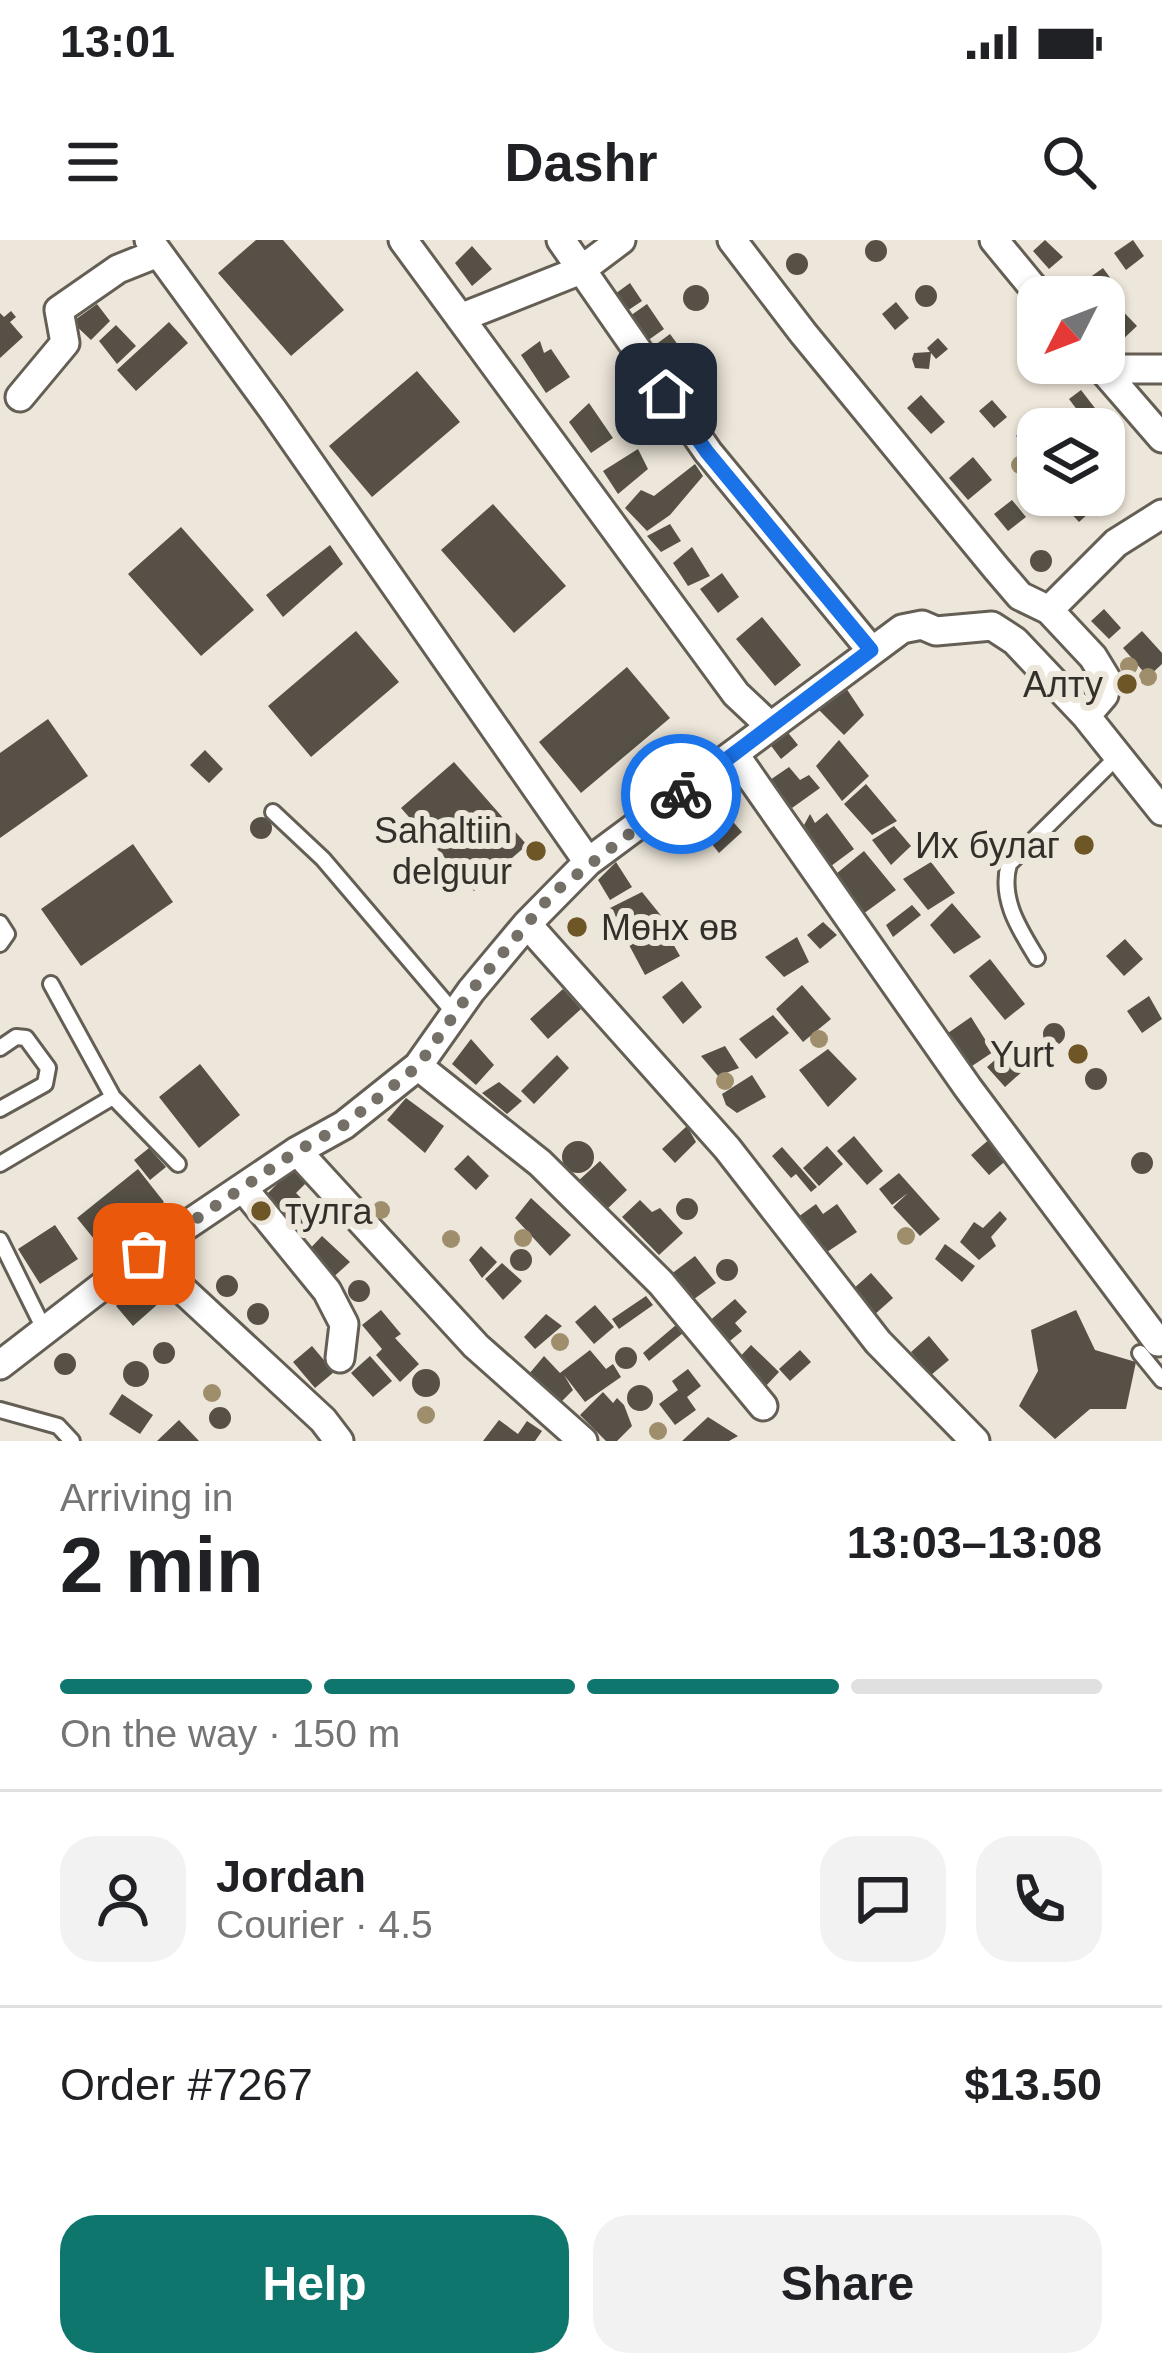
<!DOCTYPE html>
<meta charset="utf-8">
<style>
body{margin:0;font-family:Arial,sans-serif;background:#f2f2f2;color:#202124;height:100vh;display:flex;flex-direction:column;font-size:45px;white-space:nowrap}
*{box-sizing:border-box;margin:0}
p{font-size:39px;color:#757577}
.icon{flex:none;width:66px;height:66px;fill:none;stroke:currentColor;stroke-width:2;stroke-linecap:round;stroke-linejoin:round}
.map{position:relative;height:1201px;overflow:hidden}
.panel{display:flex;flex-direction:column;background:#fff;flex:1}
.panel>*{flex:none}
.needle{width:78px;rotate:228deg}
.buttons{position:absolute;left:1017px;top:36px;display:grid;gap:24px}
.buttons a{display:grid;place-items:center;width:108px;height:108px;border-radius:24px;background:#fff;box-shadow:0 3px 9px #0004;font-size:60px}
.pin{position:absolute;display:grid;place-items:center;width:102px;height:102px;color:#fff;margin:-51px;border-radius:24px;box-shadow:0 6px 18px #0006}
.courier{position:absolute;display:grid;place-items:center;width:120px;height:120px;margin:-60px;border:9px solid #1a73e8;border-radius:50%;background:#fff;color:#222;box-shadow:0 3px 15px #0007}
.summary em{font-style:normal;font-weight:800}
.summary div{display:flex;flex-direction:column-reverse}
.summary{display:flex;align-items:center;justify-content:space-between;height:204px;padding:0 60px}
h1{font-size:78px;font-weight:800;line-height:90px}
.bar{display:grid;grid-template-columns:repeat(4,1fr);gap:18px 12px;align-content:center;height:144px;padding:0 60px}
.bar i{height:15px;border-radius:9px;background:#e0e0e0}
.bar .active{background:#0f766e}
.bar p{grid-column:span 4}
.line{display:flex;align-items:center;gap:30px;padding:0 60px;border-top:3px solid #e0e0e0}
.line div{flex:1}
.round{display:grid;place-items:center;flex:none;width:126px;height:126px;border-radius:36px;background:#f2f2f2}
.cta{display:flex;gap:24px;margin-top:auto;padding:24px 60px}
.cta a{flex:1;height:138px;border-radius:36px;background:#0f766e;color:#fff;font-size:48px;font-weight:800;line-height:138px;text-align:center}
.cta a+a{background:#f2f2f2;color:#202124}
.status{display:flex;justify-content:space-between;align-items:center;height:84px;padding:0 60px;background:#fff;direction:ltr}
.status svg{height:33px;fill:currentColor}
header{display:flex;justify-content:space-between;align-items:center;height:156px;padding:0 60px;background:#fff;font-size:54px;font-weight:800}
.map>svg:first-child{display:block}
.building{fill:#565046}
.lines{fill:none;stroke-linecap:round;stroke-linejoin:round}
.service-casing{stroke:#645e54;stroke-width:20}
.minor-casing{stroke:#645e54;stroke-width:33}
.service{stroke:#fff;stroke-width:14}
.minor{stroke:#fff;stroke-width:27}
.tree{fill:#9f8e6c}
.done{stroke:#747068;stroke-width:12;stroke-dasharray:0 21.6}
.route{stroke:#1a73e8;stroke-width:15}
.poi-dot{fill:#6f5627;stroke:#ede6da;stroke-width:4.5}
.labels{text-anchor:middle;stroke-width:12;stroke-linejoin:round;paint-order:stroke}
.poi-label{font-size:36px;fill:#33302b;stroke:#ede6da;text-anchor:end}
</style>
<div class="status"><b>13:01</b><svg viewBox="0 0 49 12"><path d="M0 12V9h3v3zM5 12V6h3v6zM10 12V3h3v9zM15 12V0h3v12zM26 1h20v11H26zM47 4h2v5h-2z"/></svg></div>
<header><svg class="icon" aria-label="menu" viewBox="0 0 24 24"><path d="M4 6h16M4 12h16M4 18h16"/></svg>Dashr<svg class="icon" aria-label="search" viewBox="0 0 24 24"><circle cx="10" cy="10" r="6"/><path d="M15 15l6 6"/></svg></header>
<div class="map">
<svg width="1162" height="1201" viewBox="0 0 1162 1201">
<rect width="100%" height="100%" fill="#ede6da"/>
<!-- building -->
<path class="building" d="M865 11a11 11 0 1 1 22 0a11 11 0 1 1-22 0Z
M256 0H283L344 70 291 116 218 33Z
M1045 0 1063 17 1049 29 1033 11Z
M1133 0 1144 16 1126 30 1114 13Z
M472 6 492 29 472 46 455 23Z
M786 24a11 11 0 1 1 22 0a11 11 0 1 1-22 0Z
M1103 28 1114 43 1094 57H1071L1068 53Z
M630 43 642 61 627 71 615 54Z
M915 56a11 11 0 1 1 22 0a11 11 0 1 1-22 0Z
M683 58a13 13 0 1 1 26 0a13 13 0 1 1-26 0Z
M896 62 909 78 895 90 882 74Z
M1114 62 1137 86 1120 102 1104 85V72Z
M97 64 110 81 91 100 72 82Z
M647 64 664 89 647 101 630 76Z
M11 71 16 77 10 82 23 97 0 118V73L4 77Z
M169 82 188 103 136 151 117 130Z
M116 85 136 106 117 124 99 101Z
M670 94 695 128 677 142 651 108Z
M938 98 948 109 936 119 931 113 929 129 915 128 912 119 914 113 930 112 927 108Z
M540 101 544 113 551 109 570 137 546 153 521 115Z
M417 131 460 182 372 257 329 206Z
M1081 150 1098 172 1076 188 1069 178 1078 171 1069 159Z
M921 155 945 182 931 194 907 168Z
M992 160 1007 177 994 188 979 171Z
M589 163 613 198 591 213 569 182Z
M1033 181 1038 187V219L1016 196Z
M638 209 648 229 618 254 603 231Z
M973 217 992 240 968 260 949 238Z
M695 224 703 236 670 275 647 291 625 268 641 250 654 256Z
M1054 255H1090L1099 264 1079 282Z
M1012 260 1026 277 1008 291 994 274Z
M493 264 566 346 514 393 441 310Z
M670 284 681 301 661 312 647 296Z
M181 287 254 370 201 416 128 334Z
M330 305 343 324 283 377 266 355Z
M692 307 710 336 688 346 673 323Z
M1030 321a11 11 0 1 1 22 0a11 11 0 1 1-22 0Z
M722 333 739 357 718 373 700 349Z
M1104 369 1121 388 1109 399 1091 381Z
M762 377 801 425 775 446 736 399Z
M356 391 399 442 311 517 268 466Z
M1142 391 1162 413V424L1148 437 1123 408Z
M627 427 670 478 581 553 539 502Z
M844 445 864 475 844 495 816 467Z
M48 479 88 536 0 598V513Z
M786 490 798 505 781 519 769 503Z
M839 500 869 536 842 561 816 526Z
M205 510 223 529 209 543 190 525Z
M454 522 527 605 474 651 401 568Z
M789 527 800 540 809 535 820 548 792 568 770 540Z
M866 544 897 581 872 595 844 564Z
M720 567 742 592 719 613 699 588Z
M827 573 854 609 831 626 804 585 810 574 815 583Z
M250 588a11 11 0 1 1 22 0a11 11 0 1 1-22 0Z
M894 586 911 606 891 625 872 600Z
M133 604 173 662 81 726 41 669Z
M864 611 896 650 863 674 836 634Z
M616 622 632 647 610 660 598 640Z
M931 622 955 653 928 670 903 639Z
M642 652 663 678 624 699 604 671Z
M952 663 981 697 954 714 930 685Z
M912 665 921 675 893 697 886 685Z
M823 682 837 695 820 709 807 695Z
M664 688 680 716 645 735 629 705Z
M797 697 809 722 784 737 765 717Z
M1125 699 1143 719 1124 736 1106 716Z
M990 719 1025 764 1005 780 969 736Z
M682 741 702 767 683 784 662 757Z
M802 745 831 779 803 802 776 769Z
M563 749 581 769 548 799 530 779Z
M1149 756 1162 779 1142 793 1127 771Z
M773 775 789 793 756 819 739 799Z
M971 777 993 812 972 826 948 793Z
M1043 794a11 11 0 1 1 22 0a11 11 0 1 1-22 0Z
M471 799 494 825 476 845 452 824Z
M1067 814a11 11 0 1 1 22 0a11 11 0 1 1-22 0Z
M725 806 739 828 718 836 701 816Z
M828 809 857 839 828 867 799 830Z
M1006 810 1024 830 1005 847 987 827Z
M557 815 569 828 534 864 521 851Z
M200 824 240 875 199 908 159 857Z
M1085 839a11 11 0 1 1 22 0a11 11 0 1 1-22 0Z
M752 835 766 857 737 873 726 865 722 854Z
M499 842 522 861 507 874 482 853Z
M406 858 444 886 425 913 387 880Z
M687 886 696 902 675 923 662 909Z
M854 896 883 931 867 945 837 911Z
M991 898 1009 918 989 935 971 915Z
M562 917a16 16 0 1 1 32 0a16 16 0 1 1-32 0Z
M827 906 843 924 819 946 803 928Z
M782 907 817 947 811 952 796 934 791 938 772 916Z
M149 908 166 927 150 940 134 920Z
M1131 923a11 11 0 1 1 22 0a11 11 0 1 1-22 0Z
M468 915 489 936 476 950 454 929Z
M600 921 627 950 605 971 577 942Z
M138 929 164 962 103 1010 77 978Z
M292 929 306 943 296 953 322 979 303 998 263 958Z
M899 933 940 979 920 996 893 967 908 953 892 965 879 949Z
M531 958 571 995 550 1016 515 978Z
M676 969a11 11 0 1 1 22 0a11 11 0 1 1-22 0Z
M640 960 652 972 660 968 683 993 659 1015 622 977Z
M816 964 823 974 837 964 857 992 824 1014 798 977Z
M1000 971 1007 979 991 997 996 1006 979 1020 960 1002 974 982 983 988Z
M55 985 78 1019 40 1044 18 1009Z
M322 996 350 1022 328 1042 302 1017Z
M945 1004 975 1026 962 1042 935 1019Z
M481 1006 497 1022 482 1038 469 1020Z
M510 1020a11 11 0 1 1 22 0a11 11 0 1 1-22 0Z
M695 1016 716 1043 690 1062 670 1035Z
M716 1030a11 11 0 1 1 22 0a11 11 0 1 1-22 0Z
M502 1023 522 1041 503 1060 485 1039Z
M871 1033 893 1058 874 1075 852 1050Z
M216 1046a11 11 0 1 1 22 0a11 11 0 1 1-22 0Z
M150 1036 167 1056 133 1086 116 1066Z
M348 1051a11 11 0 1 1 22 0a11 11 0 1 1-22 0Z
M646 1056 653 1065 619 1089 612 1079Z
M735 1059 747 1072 735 1083 742 1091 725 1105 707 1083Z
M247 1074a11 11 0 1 1 22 0a11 11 0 1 1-22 0Z
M595 1065 614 1087 594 1104 575 1082Z
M381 1070 401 1094 395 1098 419 1124 400 1142 376 1115 382 1109 362 1085Z
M1076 1070 1095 1110 1136 1122 1126 1169H1090L1055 1199 1019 1166 1038 1131 1031 1090Z
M546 1074 562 1086 535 1109 524 1097Z
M676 1085 683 1093 649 1121 643 1113Z
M929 1096 949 1120 931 1135 911 1112Z
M153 1113a11 11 0 1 1 22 0a11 11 0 1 1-22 0Z
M751 1105 779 1132 765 1147 737 1120Z
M312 1106 334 1132 315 1148 293 1122Z
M615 1118a11 11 0 1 1 22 0a11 11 0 1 1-22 0Z
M590 1110 606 1129 613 1124 621 1137 585 1162 564 1135 573 1150 560 1163 529 1134 544 1116 560 1133Z
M800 1110 811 1122 790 1141 779 1129Z
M54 1124a11 11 0 1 1 22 0a11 11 0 1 1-22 0Z
M370 1116 392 1141 373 1157 351 1133Z
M123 1134a13 13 0 1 1 26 0a13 13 0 1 1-26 0Z
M688 1129 701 1146 687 1157 696 1170 675 1185 659 1164 678 1150 672 1141Z
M412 1143a14 14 0 1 1 28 0a14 14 0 1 1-28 0Z
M627 1158a13 13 0 1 1 26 0a13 13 0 1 1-26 0Z
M603 1152 613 1163 617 1158 624 1165 632 1186 617 1201H606L580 1175Z
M122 1154 153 1175 140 1194 109 1174Z
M209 1178a11 11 0 1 1 22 0a11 11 0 1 1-22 0Z
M708 1177 738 1196 729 1201H682Z
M179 1180 199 1201H157Z
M499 1180 518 1194 527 1181 542 1191 535 1201H483Z"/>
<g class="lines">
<!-- service casing -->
<g class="service-casing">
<path id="service" d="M273 572 323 619 456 775
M0 683 7 694 0 704
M1037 718C1020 690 999 659 1009 624L1118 516
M0 808 16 797 26 798 48 828 45 844 0 869
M113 857 178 924
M0 924 113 857 51 744
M0 1000 45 1091
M1140 1113 1162 1140
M0 1170 58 1186 72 1201"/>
</g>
<!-- minor casing -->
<g class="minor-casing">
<path id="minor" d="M149 0 273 170 588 622
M403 0 736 454 770 486
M561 0 708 212 871 410
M732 0 803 93 996 328 1020 356 1049 370 1093 417 1107 440 1104 455 1086 476
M994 0 1041 57
M460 78 581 30 621 0
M1097 123 1162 198
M1101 129H1162
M20 157 65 103 59 70 118 29 158 13
M1049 370 1116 303 1162 274
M738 512 740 522 968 848 1158 1102
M527 684 727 908 878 1102 975 1201
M418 826 540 923 661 1043 763 1166
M297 911 476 1106 583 1201
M243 948 327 1051 344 1084 340 1118
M144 1014 323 1180 339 1201
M0 1125 144 1014 297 911 344 885 418 826 471 751 527 684 588 622 902 389 922 385 936 391 992 386 1015 401 1086 476 1162 571"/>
</g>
<!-- service -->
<use href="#service" class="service"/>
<!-- minor -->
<use href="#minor" class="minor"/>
</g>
<!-- trees -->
<g class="tree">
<circle cx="1020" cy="225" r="9"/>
<circle cx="1129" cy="426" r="9"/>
<circle cx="1148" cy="437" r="9"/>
<circle cx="819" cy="799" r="9"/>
<circle cx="725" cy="841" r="9"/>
<circle cx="381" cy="970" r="9"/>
<circle cx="906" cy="996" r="9"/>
<circle cx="523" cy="998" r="9"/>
<circle cx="451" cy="999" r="9"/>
<circle cx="560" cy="1102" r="9"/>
<circle cx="212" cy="1153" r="9"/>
<circle cx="426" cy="1175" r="9"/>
<circle cx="658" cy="1191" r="9"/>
</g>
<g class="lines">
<!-- done -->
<path class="done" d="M144 1014 297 911 344 885 418 826 471 751 553 653 681 554"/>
<!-- route -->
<path class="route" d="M666 154 707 212 871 410 681 554"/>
</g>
<!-- markers -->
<g class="poi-dot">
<circle cx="1127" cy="444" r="12"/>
<circle cx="1084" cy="605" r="12"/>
<circle cx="536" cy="611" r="12"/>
<circle cx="577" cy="687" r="12"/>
<circle cx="1078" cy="814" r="12"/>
<circle cx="261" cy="971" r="12"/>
</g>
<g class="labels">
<!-- poi labels -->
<g class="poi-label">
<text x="1103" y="457">Алту</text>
<text x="512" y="603">Sahaltiin<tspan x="512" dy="41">delguur</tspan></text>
<text x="1060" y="618">Их булаг</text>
<text x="601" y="700" text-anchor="start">Мөнх өв</text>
<text x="1054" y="827">Yurt</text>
<text x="285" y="984" text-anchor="start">тулга</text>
</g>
</g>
</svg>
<div class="buttons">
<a><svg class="needle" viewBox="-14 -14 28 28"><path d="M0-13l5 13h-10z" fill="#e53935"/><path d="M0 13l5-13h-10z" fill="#757577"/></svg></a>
<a><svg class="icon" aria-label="layers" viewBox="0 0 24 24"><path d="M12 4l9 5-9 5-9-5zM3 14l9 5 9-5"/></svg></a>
</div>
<div class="pin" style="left:144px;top:1014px;background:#ea580c"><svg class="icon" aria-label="bag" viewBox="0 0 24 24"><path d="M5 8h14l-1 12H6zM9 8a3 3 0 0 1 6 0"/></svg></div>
<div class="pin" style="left:666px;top:154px;background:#1f2937"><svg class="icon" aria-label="home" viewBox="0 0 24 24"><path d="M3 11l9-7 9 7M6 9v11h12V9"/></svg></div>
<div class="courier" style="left:681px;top:554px"><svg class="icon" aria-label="bike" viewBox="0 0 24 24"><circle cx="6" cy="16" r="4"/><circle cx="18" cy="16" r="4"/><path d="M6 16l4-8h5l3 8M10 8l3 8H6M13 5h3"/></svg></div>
</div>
<section class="panel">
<div class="summary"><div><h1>2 min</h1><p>Arriving in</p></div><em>13:03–13:08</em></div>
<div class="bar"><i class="active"></i><i class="active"></i><i class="active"></i><i></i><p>On the way · 150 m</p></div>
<div class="line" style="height:216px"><a class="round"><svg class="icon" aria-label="person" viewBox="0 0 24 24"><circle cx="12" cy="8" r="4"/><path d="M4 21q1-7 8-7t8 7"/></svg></a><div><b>Jordan</b><p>Courier · 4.5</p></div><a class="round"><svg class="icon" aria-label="chat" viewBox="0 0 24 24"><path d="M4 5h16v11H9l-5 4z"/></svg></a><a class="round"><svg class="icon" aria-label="phone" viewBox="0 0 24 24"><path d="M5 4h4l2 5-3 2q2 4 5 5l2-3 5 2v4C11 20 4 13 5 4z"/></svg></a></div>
<div class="line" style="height:156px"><div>Order #7267</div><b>$13.50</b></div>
<div class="cta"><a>Help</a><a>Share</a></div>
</section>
